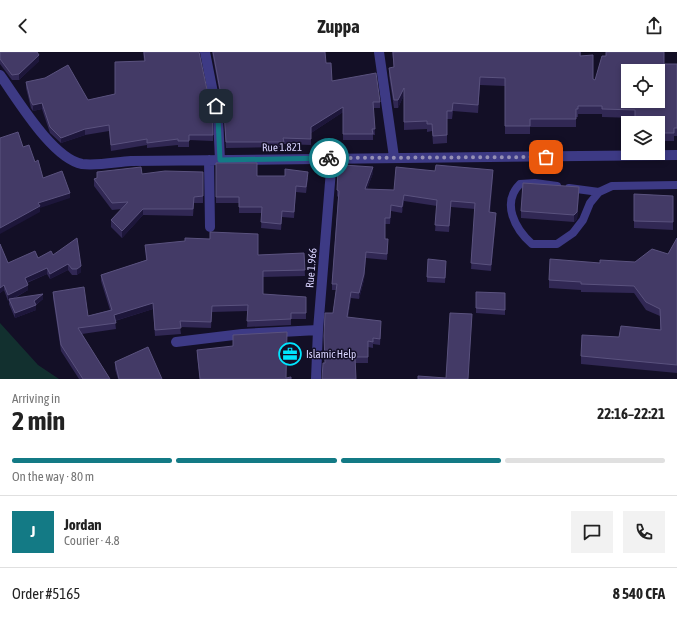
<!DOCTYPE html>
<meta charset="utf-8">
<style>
body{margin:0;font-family:"Asap Condensed",sans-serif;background:#f2f2f2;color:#222;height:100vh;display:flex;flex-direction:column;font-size:15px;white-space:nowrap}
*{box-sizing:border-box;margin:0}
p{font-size:13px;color:#767676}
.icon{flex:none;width:22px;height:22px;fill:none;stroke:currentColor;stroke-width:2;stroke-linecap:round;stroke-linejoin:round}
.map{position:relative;height:327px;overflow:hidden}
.panel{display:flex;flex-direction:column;background:#fff;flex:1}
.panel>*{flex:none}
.fabs{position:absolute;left:621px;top:12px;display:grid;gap:8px}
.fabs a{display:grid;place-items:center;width:44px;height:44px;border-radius:0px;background:#fff;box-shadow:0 2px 6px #0003;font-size:20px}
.pin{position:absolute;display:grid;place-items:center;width:34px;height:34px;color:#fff;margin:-17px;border-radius:8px;box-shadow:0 2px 6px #0006}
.courier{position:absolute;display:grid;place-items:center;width:40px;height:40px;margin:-20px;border:3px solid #137a85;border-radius:50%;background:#fff;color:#222;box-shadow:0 1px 5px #0007}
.headline em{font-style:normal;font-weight:700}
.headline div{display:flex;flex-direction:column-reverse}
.headline{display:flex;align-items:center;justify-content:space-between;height:68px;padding:0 12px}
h1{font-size:26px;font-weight:700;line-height:30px}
.bar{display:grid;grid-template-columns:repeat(4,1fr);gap:6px 4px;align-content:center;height:48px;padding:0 12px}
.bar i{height:5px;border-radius:3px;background:#e0e0e0}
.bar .active{background:#137a85}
.bar p{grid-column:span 4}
.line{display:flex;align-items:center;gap:10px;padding:0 12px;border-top:1px solid #e0e0e0}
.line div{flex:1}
.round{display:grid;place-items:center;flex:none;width:42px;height:42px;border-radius:0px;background:#f2f2f2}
header{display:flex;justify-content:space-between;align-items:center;height:52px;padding:0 12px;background:#fff;font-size:18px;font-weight:700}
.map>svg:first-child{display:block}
.green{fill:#12302f}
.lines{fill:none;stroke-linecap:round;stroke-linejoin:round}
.lane{stroke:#3d3a85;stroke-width:8}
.street{stroke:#3d3a85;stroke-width:10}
.wall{fill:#312854}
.shaded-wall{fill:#1d163a}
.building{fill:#433a66;stroke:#5a527e;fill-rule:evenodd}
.done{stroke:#948fb3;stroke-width:4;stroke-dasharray:0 7.2}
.route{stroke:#137a85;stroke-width:5}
.labels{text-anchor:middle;stroke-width:3;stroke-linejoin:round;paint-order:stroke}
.street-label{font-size:11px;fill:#d9d4ff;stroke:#130f26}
.poi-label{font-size:11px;fill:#d9d4ff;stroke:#130f26;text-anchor:start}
</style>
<header><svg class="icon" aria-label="back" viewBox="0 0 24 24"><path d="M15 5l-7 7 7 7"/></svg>Zuppa<svg class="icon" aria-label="share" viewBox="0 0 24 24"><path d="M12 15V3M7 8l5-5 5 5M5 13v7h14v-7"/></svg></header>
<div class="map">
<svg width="677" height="327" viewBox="0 0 677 327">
<rect width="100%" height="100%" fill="#130f26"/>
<!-- green -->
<path class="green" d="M0 271 38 313 59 327H0Z"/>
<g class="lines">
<!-- lane -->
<path class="lane" d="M557 134 535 131 520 132C501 151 515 177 532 192H557L573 181 583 168 590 151 599 140 612 134 677 133
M569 136 599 140"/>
<!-- street -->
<path class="street" d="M205 0 218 66 220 108
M379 0 394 105
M0 23C18 48 52 106 82 112 97 114 116 110 131 109L677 103
M209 108 210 175
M176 290 242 282 318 278
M316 327 318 278 332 106"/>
</g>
<!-- wall -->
<path class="wall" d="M0 0 39 9 19 28H12L0 12Z
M143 0H199L213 83V89L189 88V95H178V93L147 96V93L111 99 109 79 85 83 61 91 50 81 42 57 33 59 31 56 26 36V30L88 48 115 42 144 9Z
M212 0H325L326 11 332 29 380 50V56H373L375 83H373V88H343V60L311 81V93L284 92V95L226 96 224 65Z
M392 0H581V4L593 27 595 28 664 12H677V84H674V89H661V75H658V71H635V66L602 65V62H578V65H576V75H530V82H505V34L480 33 478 61 453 59 452 67H447V91L433 92 432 79 427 80V77L404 78V43L398 56H394L389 24V16H394Z
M216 111 257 124 308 126 306 141 296 140 294 166 282 165 281 178 261 176 262 161H239V151H216Z
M435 119 493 124 490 160 496 167 491 219 471 217 475 157 451 155 449 180 435 179 437 154 404 149 402 161 391 159 390 172H385V187L388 193 387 208 366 206 364 228 359 247 351 246 348 265 381 275 380 293 373 292V296L368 295V311H325L324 284 333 261 336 238H332V232L338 145 337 144V138L373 121 367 137 394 138Z
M97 120 142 122 203 120V151H194L193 164 143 163 122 186 111 175V168L122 157 112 158 94 134V127L97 126Z
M634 142 673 144V178L634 176Z
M579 143 577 167 574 170 521 166V159Z
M677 186V321L581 312V304L619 285 660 278V264L646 258 634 241 581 240V238L549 236V228L600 211 635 210 668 202Z
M0 192 8 211 53 203 81 220 77 223H72L68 218 50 227 47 222 27 231 28 238 13 247H43L36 253V258L15 266 9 252V248L8 249 4 238 0 241Z
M145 193 258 203 304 201 305 224 263 225V242L306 245V267H291V273L247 275 248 259 212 260 211 276 180 275 181 282 155 284 153 257 115 269 116 277 82 282 110 327H79L61 299 53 246V240L88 264 110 258 101 229V223L146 208Z
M446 214 445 231 427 230V225Z
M505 241V263L476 261V256Z
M197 298 286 326 291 327H200L197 304Z
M115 310 162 327H118L115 317Z"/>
<!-- shaded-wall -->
<path class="shaded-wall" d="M39 3V9L19 28V22Z
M404 36V43L398 56V48Z
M42 51V57L33 59V53Z
M343 55V60L311 81V75Z
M85 77V83L61 91V86Z
M373 115V121L365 143V137Z
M493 118V124L489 166V160Z
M579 135 577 167 574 170V163Z
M70 141V146L40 156V160L0 182V176L38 151Z
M404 143V149L402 161V155Z
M451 149V155L449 180V174Z
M391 153V159L390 172V166Z
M143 157V163L122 186V179Z
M282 159V165L281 178V172Z
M496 161V167L491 219V213Z
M388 187V193L387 208V202Z
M366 200 364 228 359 247V241Z
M68 212V218L50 227V222Z
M81 214V220L77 223V217Z
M47 216V222L25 231V226Z
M4 233V238L0 241V236Z
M28 233V238L8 249V243Z
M351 240V246L347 271V265Z
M43 242V247L34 254V249Z
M153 251V257L114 269V263Z
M36 253V258L15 266V261Z
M472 262V269L468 327Z"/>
<!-- building -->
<path class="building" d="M0 0H37L39 3 19 22 12 23 0 7Z
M144 0H199L212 61 213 83H189V89H178V87L147 91V87L111 93 109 73 85 77 61 86 50 75 42 51 33 53 31 50 26 30 45 26 68 13 88 48 115 42V10L145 9Z
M213 0H325L326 11H331L332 29 376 21 380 50H373L375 77H372L373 82H343V55L311 75V87L283 86 284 90H226L224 59Z
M393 0H580V4L593 3V27L595 28 602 4H606V0H664V12H677V76H674V81H661L662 67 635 65V58L602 57V54H578V57H576V67H530V74H505V26L480 25 478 53 453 51 452 59H447V83L433 84 432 72H427V69L404 70V36L398 48H394L389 16 394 15ZM628 19H658V49H628Z
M18 80 23 95 29 93 35 110 38 108 43 126 62 119 70 141 38 151 40 154 0 176V86Z
M216 111H257V124H285V117L308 120 306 135 296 134 294 160 282 159 281 172 261 170 262 155H239V145H216Z
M343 113 373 115 365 137 394 138 396 115 435 119 436 113 493 118 489 160 496 161 491 213 471 211 475 151 451 149 449 174 435 173 437 148 404 143 402 155 391 153 390 166H385V187H388L387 202 366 200 364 222 359 241 351 240 347 265 381 269 380 287 373 286V290L368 289V305H355L356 327H322L323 311H325L324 284 325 261H333L337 232H332L339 139 337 138 338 117Z
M141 115 142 122 165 119 203 120V144L194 145 193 157H143L122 179 111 168 128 150 112 151 94 127 97 126V120Z
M523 131 579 135 577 160 574 163 521 159Z
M634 142 673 144V170L634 169Z
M210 180 258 182V203L304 201 305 218 263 219V242L306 245V261H291V267L247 269 248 253 212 254 211 270 180 269 181 276 155 278 153 251 114 263 116 271 78 276 110 327H83L61 293 53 240 84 235 88 264 112 258 101 223 147 208 145 193 185 189V186L210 187Z
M77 186 81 214 77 217H72L68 212 50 222 47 216 25 226 28 233 8 243 4 233 0 236V192L8 211 35 199 38 206 51 199 53 203Z
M677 186V313L581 304 582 283 619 285 621 274 661 278 660 257 646 250 634 234 581 232V230L549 228 550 207 600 211V208L635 210 652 197 668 202Z
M428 207 446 209 445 226 427 225Z
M476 240 505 241V258L476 256Z
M43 242 34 249 36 253 15 261 9 247Z
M450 261 472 262 468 327H418V324L446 326Z
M287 280 286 326 291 325V327H200L197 298 233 294V283Z
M148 295 162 327H119L115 310Z"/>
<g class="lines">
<!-- done -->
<path class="done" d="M329 106 546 105"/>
<!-- route -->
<path class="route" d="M216 54 218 66 220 108 329 106"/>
</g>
<!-- icons -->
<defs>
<g id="office-ring" transform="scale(1.15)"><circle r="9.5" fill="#130f26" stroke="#00e5ff" stroke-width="1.5"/><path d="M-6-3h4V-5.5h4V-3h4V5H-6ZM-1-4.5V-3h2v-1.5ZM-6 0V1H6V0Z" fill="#00e5ff"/></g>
</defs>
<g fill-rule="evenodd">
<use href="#office-ring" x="290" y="302"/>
</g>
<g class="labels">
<!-- street labels -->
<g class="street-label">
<text transform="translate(282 95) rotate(-1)" y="4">Rue 1.821</text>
<text transform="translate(311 216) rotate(-85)" y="4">Rue 1.966</text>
</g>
<!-- poi labels -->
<g class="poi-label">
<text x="306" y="306">Islamic Help</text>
</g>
</g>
</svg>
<div class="fabs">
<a><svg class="icon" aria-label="locate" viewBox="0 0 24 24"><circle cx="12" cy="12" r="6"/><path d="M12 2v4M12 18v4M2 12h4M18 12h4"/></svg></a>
<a><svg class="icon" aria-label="layers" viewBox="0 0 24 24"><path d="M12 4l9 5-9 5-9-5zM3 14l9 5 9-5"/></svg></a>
</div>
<div class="pin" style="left:546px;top:105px;background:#ea580c"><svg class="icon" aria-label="bag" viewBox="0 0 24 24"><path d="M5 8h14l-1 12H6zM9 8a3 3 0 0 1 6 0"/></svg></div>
<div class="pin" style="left:216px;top:54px;background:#1f2937"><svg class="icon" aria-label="home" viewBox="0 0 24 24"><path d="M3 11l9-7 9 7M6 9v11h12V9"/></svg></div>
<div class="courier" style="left:329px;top:106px"><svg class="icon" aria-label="bike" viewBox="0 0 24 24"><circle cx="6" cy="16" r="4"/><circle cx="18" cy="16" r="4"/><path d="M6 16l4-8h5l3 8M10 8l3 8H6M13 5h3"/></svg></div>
</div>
<section class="panel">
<div class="headline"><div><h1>2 min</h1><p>Arriving in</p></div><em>22:16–22:21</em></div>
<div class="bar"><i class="active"></i><i class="active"></i><i class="active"></i><i></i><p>On the way · 80 m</p></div>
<div class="line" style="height:72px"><b class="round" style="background:#137a85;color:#fff">J</b><div><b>Jordan</b><p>Courier · 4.8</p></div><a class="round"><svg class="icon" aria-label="chat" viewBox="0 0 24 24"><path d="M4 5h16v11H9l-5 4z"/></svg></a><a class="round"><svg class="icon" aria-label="phone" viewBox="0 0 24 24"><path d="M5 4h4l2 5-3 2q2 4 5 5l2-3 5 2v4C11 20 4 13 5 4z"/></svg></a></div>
<div class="line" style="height:52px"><div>Order #5165</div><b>8 540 CFA</b></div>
</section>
